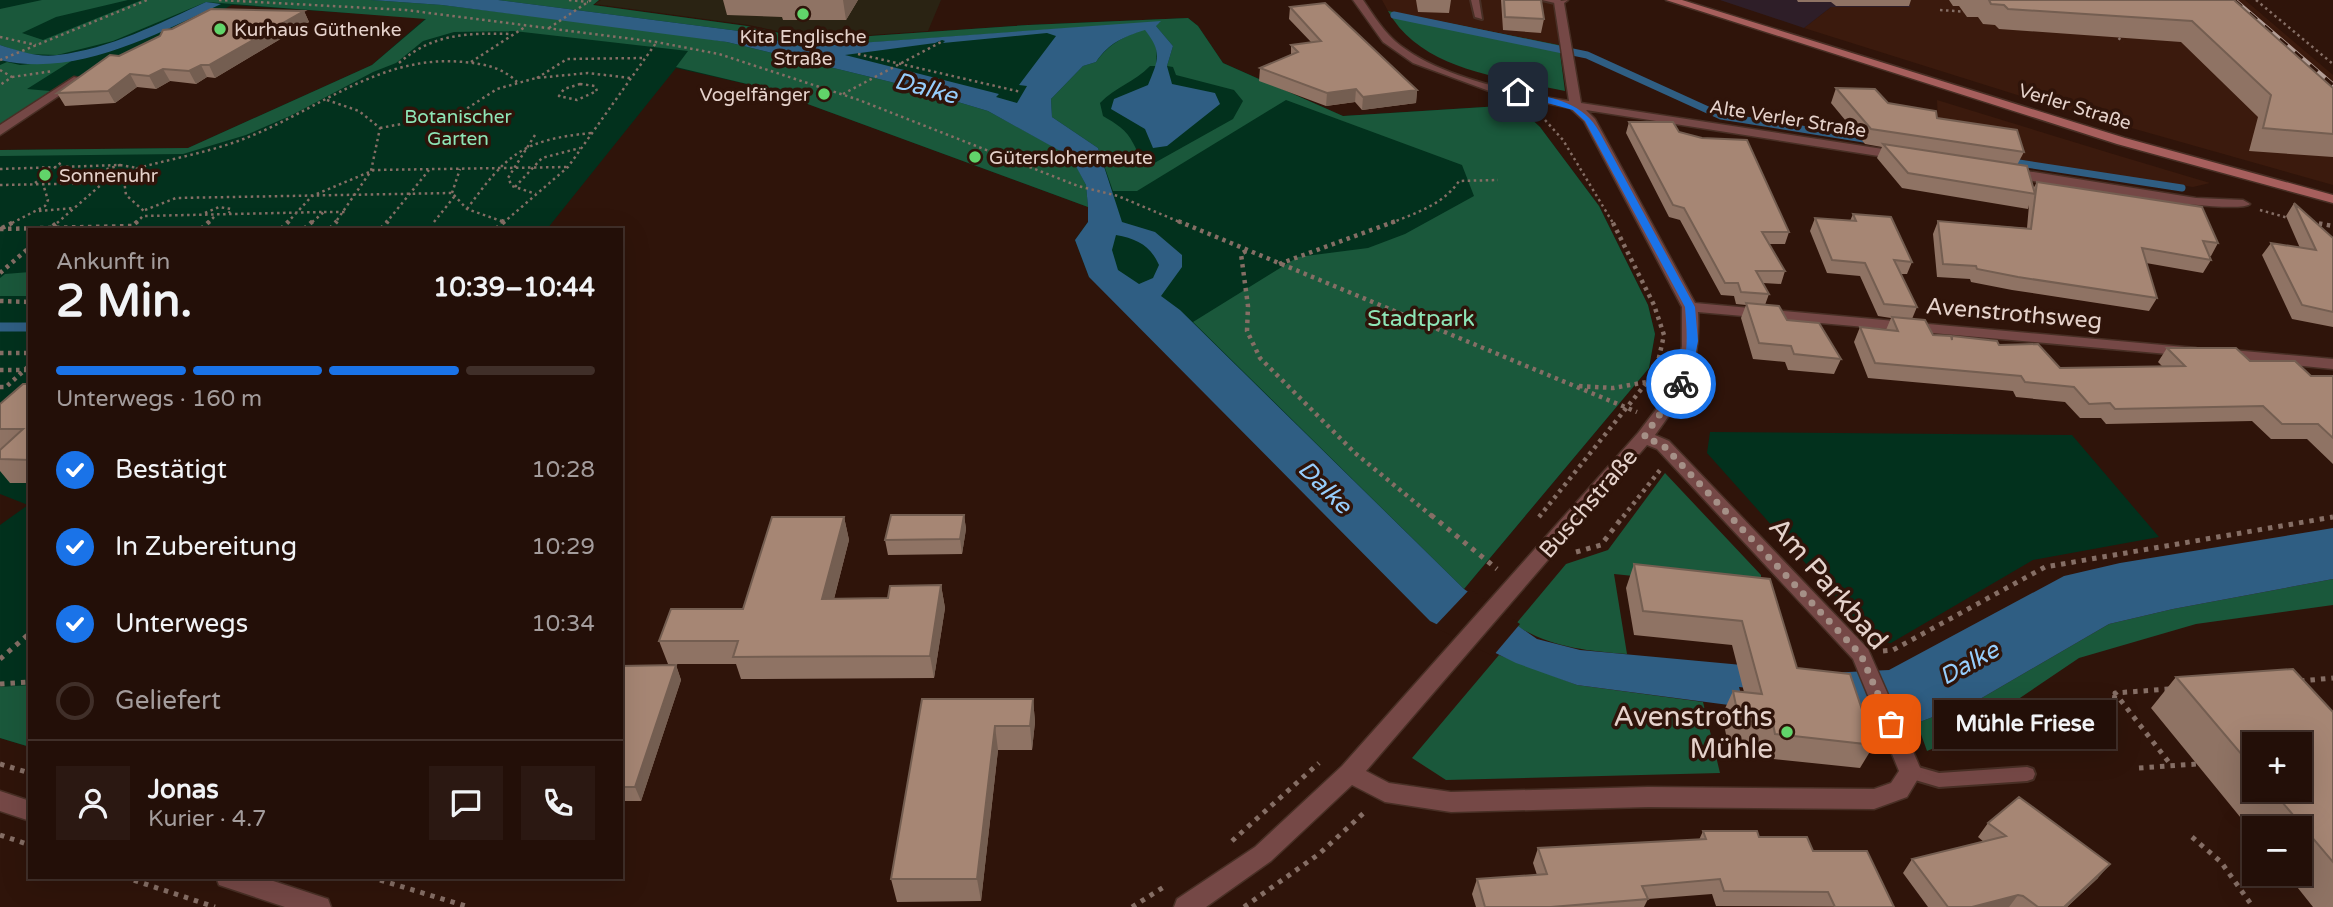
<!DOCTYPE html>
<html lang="de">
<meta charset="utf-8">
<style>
body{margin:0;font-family:"Varela Round",sans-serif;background:#2b1812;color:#f1f3f6;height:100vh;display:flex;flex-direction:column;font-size:26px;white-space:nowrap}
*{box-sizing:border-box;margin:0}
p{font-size:23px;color:#a39c9c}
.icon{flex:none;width:38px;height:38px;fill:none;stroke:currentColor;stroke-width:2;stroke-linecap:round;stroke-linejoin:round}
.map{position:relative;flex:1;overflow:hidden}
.sheet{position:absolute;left:28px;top:228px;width:595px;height:651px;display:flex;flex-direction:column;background:#230f08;border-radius:0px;box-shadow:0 7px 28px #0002,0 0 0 2px #402f29}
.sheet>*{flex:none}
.fabs{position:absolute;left:2242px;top:732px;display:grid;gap:14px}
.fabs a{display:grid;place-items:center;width:70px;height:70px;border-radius:0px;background:#230f08;box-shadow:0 7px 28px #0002,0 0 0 2px #402f29;font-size:35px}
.pin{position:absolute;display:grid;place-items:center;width:60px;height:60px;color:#fff;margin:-30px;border-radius:14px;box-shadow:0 4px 10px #0006}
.courier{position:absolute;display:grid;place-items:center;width:70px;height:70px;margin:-35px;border:5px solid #1a73e8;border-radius:50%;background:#fff;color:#222;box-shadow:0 2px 9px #0007}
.bubble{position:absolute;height:49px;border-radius:0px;background:#230f08;box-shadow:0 7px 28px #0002,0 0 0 2px #402f29;font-size:23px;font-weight:800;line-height:49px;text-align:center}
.overview em{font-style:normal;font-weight:800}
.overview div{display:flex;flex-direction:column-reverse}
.overview{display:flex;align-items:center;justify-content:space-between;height:119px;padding:0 28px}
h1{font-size:46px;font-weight:800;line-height:52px}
.bar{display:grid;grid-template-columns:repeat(4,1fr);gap:10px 7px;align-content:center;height:84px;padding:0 28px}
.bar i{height:9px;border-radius:5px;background:#402f29}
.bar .active{background:#1a73e8}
.bar p{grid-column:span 4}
.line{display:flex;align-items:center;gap:18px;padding:0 28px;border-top:2px solid #402f29}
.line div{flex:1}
.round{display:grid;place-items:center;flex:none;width:74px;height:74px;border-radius:0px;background:#2b1812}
ol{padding:0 28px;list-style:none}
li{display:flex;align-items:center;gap:21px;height:77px}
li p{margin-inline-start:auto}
li .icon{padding:7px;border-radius:50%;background:#1a73e8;color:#fff;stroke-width:4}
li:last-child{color:#a39c9c}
li i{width:38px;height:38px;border:4px solid #402f29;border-radius:50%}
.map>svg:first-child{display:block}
.built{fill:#3b1a0d}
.industrial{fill:#2e1e28}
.education{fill:#2a2313}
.green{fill:#02311d}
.forest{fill:#1a583b}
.water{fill:#2f5e83;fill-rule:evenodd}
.pier{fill:#2f140a}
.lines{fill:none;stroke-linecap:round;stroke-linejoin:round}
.stream-far1{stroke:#2f5e83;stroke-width:7}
.stream{stroke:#2f5e83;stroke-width:9}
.lane-casing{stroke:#482f25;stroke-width:4}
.street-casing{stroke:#482f25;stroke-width:3}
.secondary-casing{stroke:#482f25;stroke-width:3}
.path-far2{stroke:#856e65;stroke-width:2.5;stroke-dasharray:2.5 3.5;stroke-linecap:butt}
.path-far1{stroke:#856e65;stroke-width:4.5;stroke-dasharray:3.5 4.5;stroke-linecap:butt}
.path{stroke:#856e65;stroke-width:5;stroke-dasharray:4.5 6;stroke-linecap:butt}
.lane{fill:#754846;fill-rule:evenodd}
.street{fill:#754846;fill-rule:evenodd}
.secondary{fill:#a75f5d;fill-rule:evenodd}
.rail-casing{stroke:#b39e96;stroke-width:5}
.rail{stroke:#2f140a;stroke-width:3.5;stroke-dasharray:10;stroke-linecap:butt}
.wall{fill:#8f7364;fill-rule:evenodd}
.shaded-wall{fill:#745e51}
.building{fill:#a68674;stroke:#745e51;stroke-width:2}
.route{fill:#1a73e8}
.done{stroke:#a59087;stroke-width:7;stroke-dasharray:0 12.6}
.poi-dot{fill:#61d46a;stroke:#2f140a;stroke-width:2.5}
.labels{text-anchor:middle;stroke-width:7;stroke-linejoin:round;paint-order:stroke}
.far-poi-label{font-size:19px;fill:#e5d2cb;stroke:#2f140a;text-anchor:start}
.far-street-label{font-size:19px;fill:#e5d2cb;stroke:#2f140a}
.far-park-label{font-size:19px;fill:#8ee6b7;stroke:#2f140a}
.street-label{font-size:23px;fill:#e5d2cb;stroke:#2f140a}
.park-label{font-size:23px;fill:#8ee6b7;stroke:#2f140a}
.water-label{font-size:24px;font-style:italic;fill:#96cdfc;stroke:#2f140a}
.near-street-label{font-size:28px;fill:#e5d2cb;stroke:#2f140a}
.near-poi-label{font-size:28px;fill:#e5d2cb;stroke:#2f140a;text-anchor:end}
</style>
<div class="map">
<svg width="2333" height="907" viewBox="0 0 2333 907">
<rect width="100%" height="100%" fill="#2f140a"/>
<!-- built -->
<path class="built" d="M1382 0H1554L1559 45 1388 11Z
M1904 0H2245L2333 75V185L2043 103 1804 28 1831 7 1910 6Z
M1937 100 2113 154 2210 183 2193 187 1939 148Z"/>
<!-- industrial -->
<path class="industrial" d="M1720 0H1904L1911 7H1831L1804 28Z"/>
<!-- education -->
<path class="education" d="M601 0H941L928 31 813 39 749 25 595 4Z"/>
<!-- green -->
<path class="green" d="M0 0H599L593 5 747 26 812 40 1028 25 1188 18 1198 26 1223 63 1343 116 1516 105 1540 127 1599 206 1648 305 1655 334 1649 368 1464 589 1089 277 1075 240 1088 222V207L764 88 676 68 547 229H30V747L0 738V525L28 505 0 494V150L188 148 372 65 426 18 232 5 151 46 140 45 50 91 0 128Z
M1710 432 2072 435 2159 537 2033 560 1891 643 1876 642 1707 453Z"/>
<!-- forest -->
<path class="forest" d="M42 0H128L56 17 22 33 43 40 142 0H371L442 5 679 34 727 42 891 82 988 111 1072 157 1086 185 1088 207 764 88 676 67 688 51 514 31 454 32 423 41 396 63 373 72 292 115 246 135 183 154 0 156V150L188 148 372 65 426 19 206 2 113 41 57 55 26 54 0 45V9Z
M498 0H599L593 5 747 26 812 40 1028 25 1188 18 1198 26 1223 63 1343 116 1516 105 1540 127 1599 206 1648 305 1655 334 1649 368 1464 589 1193 322 1298 257 1368 248 1405 234 1474 196 1462 165 1286 100 1137 191H1113L1098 148 1052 117 1051 99 1083 66 1096 62C1110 43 1123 37 1145 29L1157 45 1156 66H1150C1135 82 1115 87 1100 103L1103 116C1115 123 1127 130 1133 143 1139 154 1139 159 1149 166L1233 119 1243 101 1234 90 1176 75 1173 67 1167 66 1173 46 1155 25 1160 22 804 47 739 31Z
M1388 11 1559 45 1565 91C1505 78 1421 71 1388 11Z
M73 60 27 89 50 91 0 128V65L7 62 20 65Z
M30 272V296H0V278L5 274Z
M1665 473 1761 575V589L1614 574 1627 654C1587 651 1550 647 1515 625L1566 564 1608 550Z
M2333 579V605L2196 624 2079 658 1965 735 1927 751 1917 723 1980 699 2109 624 2173 609Z
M1499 655 1577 685 1703 702 1720 773 1446 780 1412 758Z
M30 685V747L0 738V687Z"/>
<!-- water -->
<path class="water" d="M371 0H498L739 31 804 47 1161 21 1156 26 1173 46 1167 66 1172 84 1215 93 1220 104 1167 146 1153 148 1145 129 1111 109 1114 99 1148 85C1158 60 1163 53 1145 30 1123 37 1109 43 1096 62L1083 66 1051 99 1052 117 1098 148 1122 222 1155 232 1182 255V267L1161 296 1180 310 1464 589 1537 639 1580 650 1828 673 1889 670 2064 576 2120 563 2333 528V579L2173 609 2109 624 1980 699 1917 723 1838 697 1739 687 1744 707 1577 685 1516 663 1430 621 1089 277 1075 240 1088 222V207L1086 185 1071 157 988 111 891 82 727 42 442 5ZM1047 33 1056 36 1019 85 1027 86 1017 103 996 97 999 94 845 55 935 43 942 40 945 41 943 43ZM1116 235C1137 239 1150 245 1159 265L1153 278 1139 284 1118 270 1112 250Z
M206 2 221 4C155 35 75 78 0 60V45C19 51 39 58 58 55 109 49 160 23 206 2Z"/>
<!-- pier -->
<path class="pier" d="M1470 589 1520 624 1493 656 1434 627Z"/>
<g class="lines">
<!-- stream-far1 -->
<path class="stream-far1" d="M1394 15 1587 55 1721 116 1870 140
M2006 161 2182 188"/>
<!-- stream -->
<path class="stream" d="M0 327H30"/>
<!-- lane casing -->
<g class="lane-casing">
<path id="lane" d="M1471 0H1479L1482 19 1475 17Z
M1542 0H1560L1563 2 1559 4Z
M1911 765 1939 773 2027 767 2033 769 2035 774 2033 779 2027 781 1939 787 1905 777 1903 772 1905 767Z"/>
</g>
<!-- street casing -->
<g class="street-casing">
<path id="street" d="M1353 0H1363C1374 16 1385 34 1401 46 1443 78 1517 93 1569 101L1554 2 1568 0 1564 3 1581 103 1909 153V159L1904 160 1586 110 1595 119 1695 303 2196 348 2198 351 2190 356 1698 312C1701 365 1686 394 1655 435L1669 441 1868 649 1922 772 1907 797 1874 809 1648 807 1451 812 1385 802 1352 785 1271 861 1206 907H1174L1177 899 1255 847 1342 766 1638 433 1661 403 1675 377 1682 346V307L1584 121 1570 108 1492 92 1413 63 1383 42ZM1647 445 1657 449 1853 659 1899 771 1891 783 1874 789 1648 787 1451 792 1389 783 1366 771Z
M74 77 84 79 0 135V125Z
M2008 168 2196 198 2243 200 2250 204C2235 217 2034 182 2003 175V169Z
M2221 349 2333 359V369L2215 357 2213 354Z
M0 791 30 801V821L0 811Z
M216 877H261L328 899 331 907H285L219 885Z"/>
</g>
<!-- secondary casing -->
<g class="secondary-casing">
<path id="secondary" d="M1666 0H1682L2125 138 2333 195V203L2117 144Z"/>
</g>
<!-- path-far2 -->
<path class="path-far2" d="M219 0 406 10 656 42 719 54 859 100 1078 186 1118 196 1182 223
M569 0 588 2
M2256 0 2333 64
M1940 10 1969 12
M549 28 591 0
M2114 34 2123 42
M0 37 36 45
M858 54 1021 92
M0 60 147 0
M471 62 525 27
M399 63C433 33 469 33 512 34
M0 70 12 77 0 85
M12 77 53 71
M537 78 567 59 644 58
M580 84 595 86 597 91 577 100 559 96 564 89Z
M843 94 943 41
M327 100 359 111 380 128 371 171 335 223
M1545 120 1563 140 1613 223
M380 128 460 113 497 89 536 78 588 73 630 78
M535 135 508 178 512 186 536 194
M120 165 138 168 111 182 93 179 101 171Z
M138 168C175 158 215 151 251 136 322 107 383 54 464 62 484 64 502 67 517 82
M0 169 120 165
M124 180 126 195 145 212
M35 183 62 162
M0 185 104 183
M515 187 542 158 580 148
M452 193 460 169
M467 209C507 154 522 140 591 133
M145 210 176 198 452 193 467 209 504 222
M2260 210 2292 219
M39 211 74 208
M324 212H345
M205 213 219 207 231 209 229 213
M434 222 454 197
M2311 222 2315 223
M12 223 45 206 48 200 43 184
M57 223 102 184
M136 223 143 216 324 212 311 223
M208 223 216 215
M287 223 312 196 374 170 568 167
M386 223 429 170
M503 223 568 167 656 43
M1391 223C1416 213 1444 204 1459 181L1498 180"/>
<!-- path-far1 -->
<path class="path-far1" d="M501 221 504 222
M1178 221 1637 412
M2311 222 2333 226
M53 226 59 221
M2 228 16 221
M0 229 132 226
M129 229 138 221
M201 229 210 221
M281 229 289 221
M304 229 313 221
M330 229 337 221
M381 229 388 221
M496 229 505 221
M1246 251 1241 254 1248 306 1247 331 1260 358 1355 453 1433 517
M1279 264 1396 221
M0 273 30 247
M0 301 30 302
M0 353H30
M0 370H30
M1579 386 1613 388 1647 382
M0 387H6L30 365
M1539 517 1656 371 1664 335 1654 305 1612 221
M1623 517 1660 470"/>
<!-- path -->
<path class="path" d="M1431 515 1497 569
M1576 552 1601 545 1624 515
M1883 651 1893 650 2045 567 2333 517
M0 659 30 633
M2300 681 2333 678
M0 684 30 682
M2169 689 2115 693 2171 765
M2110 731 2115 694
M0 764 30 773
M2139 768 2197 764
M0 835 30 845
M2192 837 2221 862 2253 907
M1232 841 1319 763
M124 877 215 907
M370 877 469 907
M1132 907 1167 885
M1244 907 1319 854 1367 810"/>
<!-- lane -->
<use href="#lane" class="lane"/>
<!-- street -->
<use href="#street" class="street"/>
<!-- secondary -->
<use href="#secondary" class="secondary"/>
<!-- rail casing -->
<g class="rail-casing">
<path id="rail" d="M2234 0 2333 85"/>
</g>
<!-- rail -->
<use href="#rail" class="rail"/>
</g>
<!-- wall -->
<path class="wall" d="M723 0H858L846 20H783L782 17 727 15Z
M1416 0H1451L1449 13 1418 12Z
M1501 0H1541L1544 19 1541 33 1503 30Z
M1797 0H1911L1909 6H1836L1831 2H1798Z
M1949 0H2234L2333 88V157L2249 151 2258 117 2181 42 1999 29 1995 25 1983 24 1978 17H1967L1959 6H1953Z
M1290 7 1417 90 1416 103 1362 110 1355 102 1326 106 1259 81 1260 68 1291 55V45L1311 42 1289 19Z
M304 11 309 22 215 78 207 77 196 84 170 81 156 89 137 87 115 103 65 106 57 93Z
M1836 88 1937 118 2024 152 2017 165 2033 189 2037 182 2218 243 2211 256H2209L2211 260 2203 273 2146 263 2157 298 2149 311 2012 290 1971 282 1970 279 1937 277 1933 234 1938 221 2027 228 2029 205 2028 209 1902 188 1877 158 1882 147 1865 144 1831 103Z
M1629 122 1679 132 1789 232 1785 244H1769L1785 271 1781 284 1763 283 1769 294 1765 305 1841 359 1834 374 1788 370 1785 362 1753 359 1741 318 1746 305 1736 304 1734 296 1721 295 1680 220 1669 217 1626 133Z
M2294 203 2333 238V327L2292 319 2262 255 2271 243 2300 248 2286 216Z
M1853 214 1912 262 1907 274H1901L1917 307 1912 319 1933 335 1999 345 2060 368 2162 366 2158 362 2167 348 2250 361 2311 376H2333V464L2307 439H2271L2252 421 2106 424 2101 418H2080L2065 402 2016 397 2013 391 1868 378 1854 342 1860 327 1886 330 1891 318 1878 316 1860 276 1827 273 1810 231 1815 218 1850 221Z
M30 384V483H10L0 471V404Z
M964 515 966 529 962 554 888 555 885 540Z
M844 517 849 540 834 599 888 598 941 585 945 608 934 678 741 679 736 664H668L659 641 743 609Z
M1634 564 1770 579 1797 668 1874 745 1860 768 1764 758 1761 748 1728 744 1722 715 1733 691 1744 692 1732 645 1634 635 1626 588Z
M676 665 681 680 641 801H621V666Z
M2176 677 2333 712V907H2313L2286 873H2300V828H2254V834L2151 708ZM2254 744 2300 789H2254Z
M922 699H1033L1035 722 1032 750H998L981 901 897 902 891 879Z
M1988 823 2098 878 2067 907H1928L1903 873 1912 859 1984 842 1978 837Z
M1703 831 1759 837 1813 851 1894 907 1716 906 1712 894 1648 899 1644 907H1476L1472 894 1477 879 1537 875 1533 863 1538 848 1699 840Z"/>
<!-- shaded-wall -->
<path class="shaded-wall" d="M843 0H858L846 20Z
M304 11 309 22 215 78 209 65Z
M201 65 207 77 196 84 189 71Z
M163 69 170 81 156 89 149 76Z
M130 74 137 87 115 103 108 91Z
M1356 89 1355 102 1326 106 1327 93Z
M1417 90 1416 103 1362 110 1363 97Z
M964 515 966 529 962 554 960 539Z
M844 517 849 540 828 622 822 599Z
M941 585 945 608 934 678 930 656Z
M676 665 681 680 641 801 635 787Z
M1033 699 1035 722 1032 750 1030 726Z
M995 726 998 750 981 901 977 879Z
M2110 864 2098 878 2067 907H2064Z
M2018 895 2009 907H1972Z"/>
<!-- building -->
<path class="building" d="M1504 0H1541L1544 19 1505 17Z
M1989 0H2234L2333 88V134L2263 128 2271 95 2192 21 2008 9 2004 5 1991 4Z
M1325 3 1417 90 1363 97 1356 89 1327 93 1260 68 1298 52 1291 45 1321 41 1290 7Z
M211 9 304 11 209 65H201L189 71 163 69 149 76 130 74 108 91 57 93 110 55 119 56 160 36 163 30 172 29Z
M1836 88 1875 89 1888 103 1936 111 1937 118 2017 130 2024 152 1871 129Z
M1629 122H1673L1679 132 1702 138 1747 140 1789 232H1762L1785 271H1756L1769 294 1741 292 1738 283H1725L1684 208 1673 205Z
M1883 144 2027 166 2035 194 1908 173Z
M2037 182 2202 207 2218 243 2203 241 2211 260 2142 248 2157 298 2018 277 1977 269 1976 266 1943 264 1938 221 2031 229Z
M2294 203 2333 238V312L2302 305 2271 243 2316 250Z
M1853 214 1891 217 1912 262 1894 260 1917 307 1884 304 1865 263 1832 260 1815 218 1856 221Z
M1746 303 1779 306 1787 320 1819 323 1841 359 1794 354 1791 346 1759 343Z
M1892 317 1925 320 1933 335 1951 336 1952 340V336L1997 341 1999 345 2038 344 2060 368 2185 366 2167 348H2236L2250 361H2295L2311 376H2333V438L2318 424H2282L2263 406 2115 409 2110 403 2089 404 2074 387 2025 382 2021 376 1875 363 1860 327 1898 331Z
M23 384H30V460L0 459V450L23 429H0V404Z
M891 515H964L960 539 885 540Z
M772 517H844L822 599 888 598 890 586 941 585 930 656 733 657 738 641H659L671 609H743Z
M1634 564 1770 579 1797 668 1850 674 1874 745 1775 734 1773 724 1739 720 1733 691 1762 694 1742 621 1643 611Z
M676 665 635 787H621V666Z
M2293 669 2333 712V862L2271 789H2300V744H2254V769L2176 677Z
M922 699H1033L1030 726H995L977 879H891Z
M2019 797 2110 864 2064 907H2038L2023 896 2018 895 1972 907H1948L1912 859 2006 836 1988 823Z
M1703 831H1757L1759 837H1807L1813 851H1867L1894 907H1835L1828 892 1724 891 1720 879 1642 886 1648 899 1551 907H1485L1477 879 1547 874 1538 848 1706 839Z"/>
<!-- route -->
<path class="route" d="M1518 90C1552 99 1582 100 1600 133L1695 307 1698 341 1691 376 1684 386 1675 384C1690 362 1687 333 1685 307L1585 121 1573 110 1515 94Z"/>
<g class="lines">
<!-- done -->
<path class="done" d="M1681 384 1644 437 1663 445 1861 655 1891 724"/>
</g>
<!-- markers -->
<g class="poi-dot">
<circle cx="803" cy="14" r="7"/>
<circle cx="220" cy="29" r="7"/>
<circle cx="824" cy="94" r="7"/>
<circle cx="975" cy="157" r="7"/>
<circle cx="45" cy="175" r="7"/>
<circle cx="1787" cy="732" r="7"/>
</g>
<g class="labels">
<!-- far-poi labels -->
<g class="far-poi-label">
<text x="234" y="36">Kurhaus Güthenke</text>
<text x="803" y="43" text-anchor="middle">Kita Englische<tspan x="803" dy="22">Straße</tspan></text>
<text x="810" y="101" text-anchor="end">Vogelfänger</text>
<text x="989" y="164">Güterslohermeute</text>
<text x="59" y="182">Sonnenuhr</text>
</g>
<!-- far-street labels -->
<g class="far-street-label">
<text transform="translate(2075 106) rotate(17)" y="7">Verler Straße</text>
<text transform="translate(1788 118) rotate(9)" y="7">Alte Verler Straße</text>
</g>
<!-- far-park labels -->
<g class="far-park-label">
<text x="458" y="123">Botanischer<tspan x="458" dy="22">Garten</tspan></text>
</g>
<!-- street labels -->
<g class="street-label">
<text transform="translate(2014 313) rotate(5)" y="8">Avenstrothsweg</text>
<text transform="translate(1588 503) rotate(-49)" y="8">Buschstraße</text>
</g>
<!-- park labels -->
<g class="park-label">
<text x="1421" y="326">Stadtpark</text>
</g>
<!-- water labels -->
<g class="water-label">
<text transform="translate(926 88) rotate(15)" y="8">Dalke</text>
<text transform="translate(1325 487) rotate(45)" y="8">Dalke</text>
<text transform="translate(1969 663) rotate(-29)" y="8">Dalke</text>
</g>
<!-- near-street labels -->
<g class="near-street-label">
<text transform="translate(1829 583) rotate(49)" y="10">Am Parkbad</text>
</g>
<!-- near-poi labels -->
<g class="near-poi-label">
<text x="1773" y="726">Avenstroths<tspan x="1773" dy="32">Mühle</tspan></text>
</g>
</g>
</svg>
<div class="fabs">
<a>+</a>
<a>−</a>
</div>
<div class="pin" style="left:1891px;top:724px;background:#ea580c"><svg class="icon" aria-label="bag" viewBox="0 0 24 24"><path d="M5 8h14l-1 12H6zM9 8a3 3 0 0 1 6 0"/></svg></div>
<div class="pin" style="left:1518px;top:92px;background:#1f2937"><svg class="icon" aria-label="home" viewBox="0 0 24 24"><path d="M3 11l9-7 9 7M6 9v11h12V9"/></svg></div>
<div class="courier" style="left:1681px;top:384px"><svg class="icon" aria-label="bike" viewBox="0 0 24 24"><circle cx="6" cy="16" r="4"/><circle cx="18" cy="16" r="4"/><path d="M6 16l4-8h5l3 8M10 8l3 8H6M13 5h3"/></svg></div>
<div class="bubble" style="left:1934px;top:700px;width:182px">Mühle Friese</div>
<section class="sheet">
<div class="overview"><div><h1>2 Min.</h1><p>Ankunft in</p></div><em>10:39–10:44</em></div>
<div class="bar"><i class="active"></i><i class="active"></i><i class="active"></i><i></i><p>Unterwegs · 160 m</p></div>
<ol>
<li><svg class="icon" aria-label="check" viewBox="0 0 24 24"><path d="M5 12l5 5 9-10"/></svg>Bestätigt<p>10:28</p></li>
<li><svg class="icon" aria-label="check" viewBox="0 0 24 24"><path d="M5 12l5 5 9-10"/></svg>In Zubereitung<p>10:29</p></li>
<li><svg class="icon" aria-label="check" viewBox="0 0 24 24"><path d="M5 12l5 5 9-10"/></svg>Unterwegs<p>10:34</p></li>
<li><i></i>Geliefert</li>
</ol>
<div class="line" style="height:126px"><a class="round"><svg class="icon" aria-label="person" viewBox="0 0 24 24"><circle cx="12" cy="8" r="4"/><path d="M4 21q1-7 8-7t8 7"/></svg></a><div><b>Jonas</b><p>Kurier · 4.7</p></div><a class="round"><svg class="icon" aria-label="chat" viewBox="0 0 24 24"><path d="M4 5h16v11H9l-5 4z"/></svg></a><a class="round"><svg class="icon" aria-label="phone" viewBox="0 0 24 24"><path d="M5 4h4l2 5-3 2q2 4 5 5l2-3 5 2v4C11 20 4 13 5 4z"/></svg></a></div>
</section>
</div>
